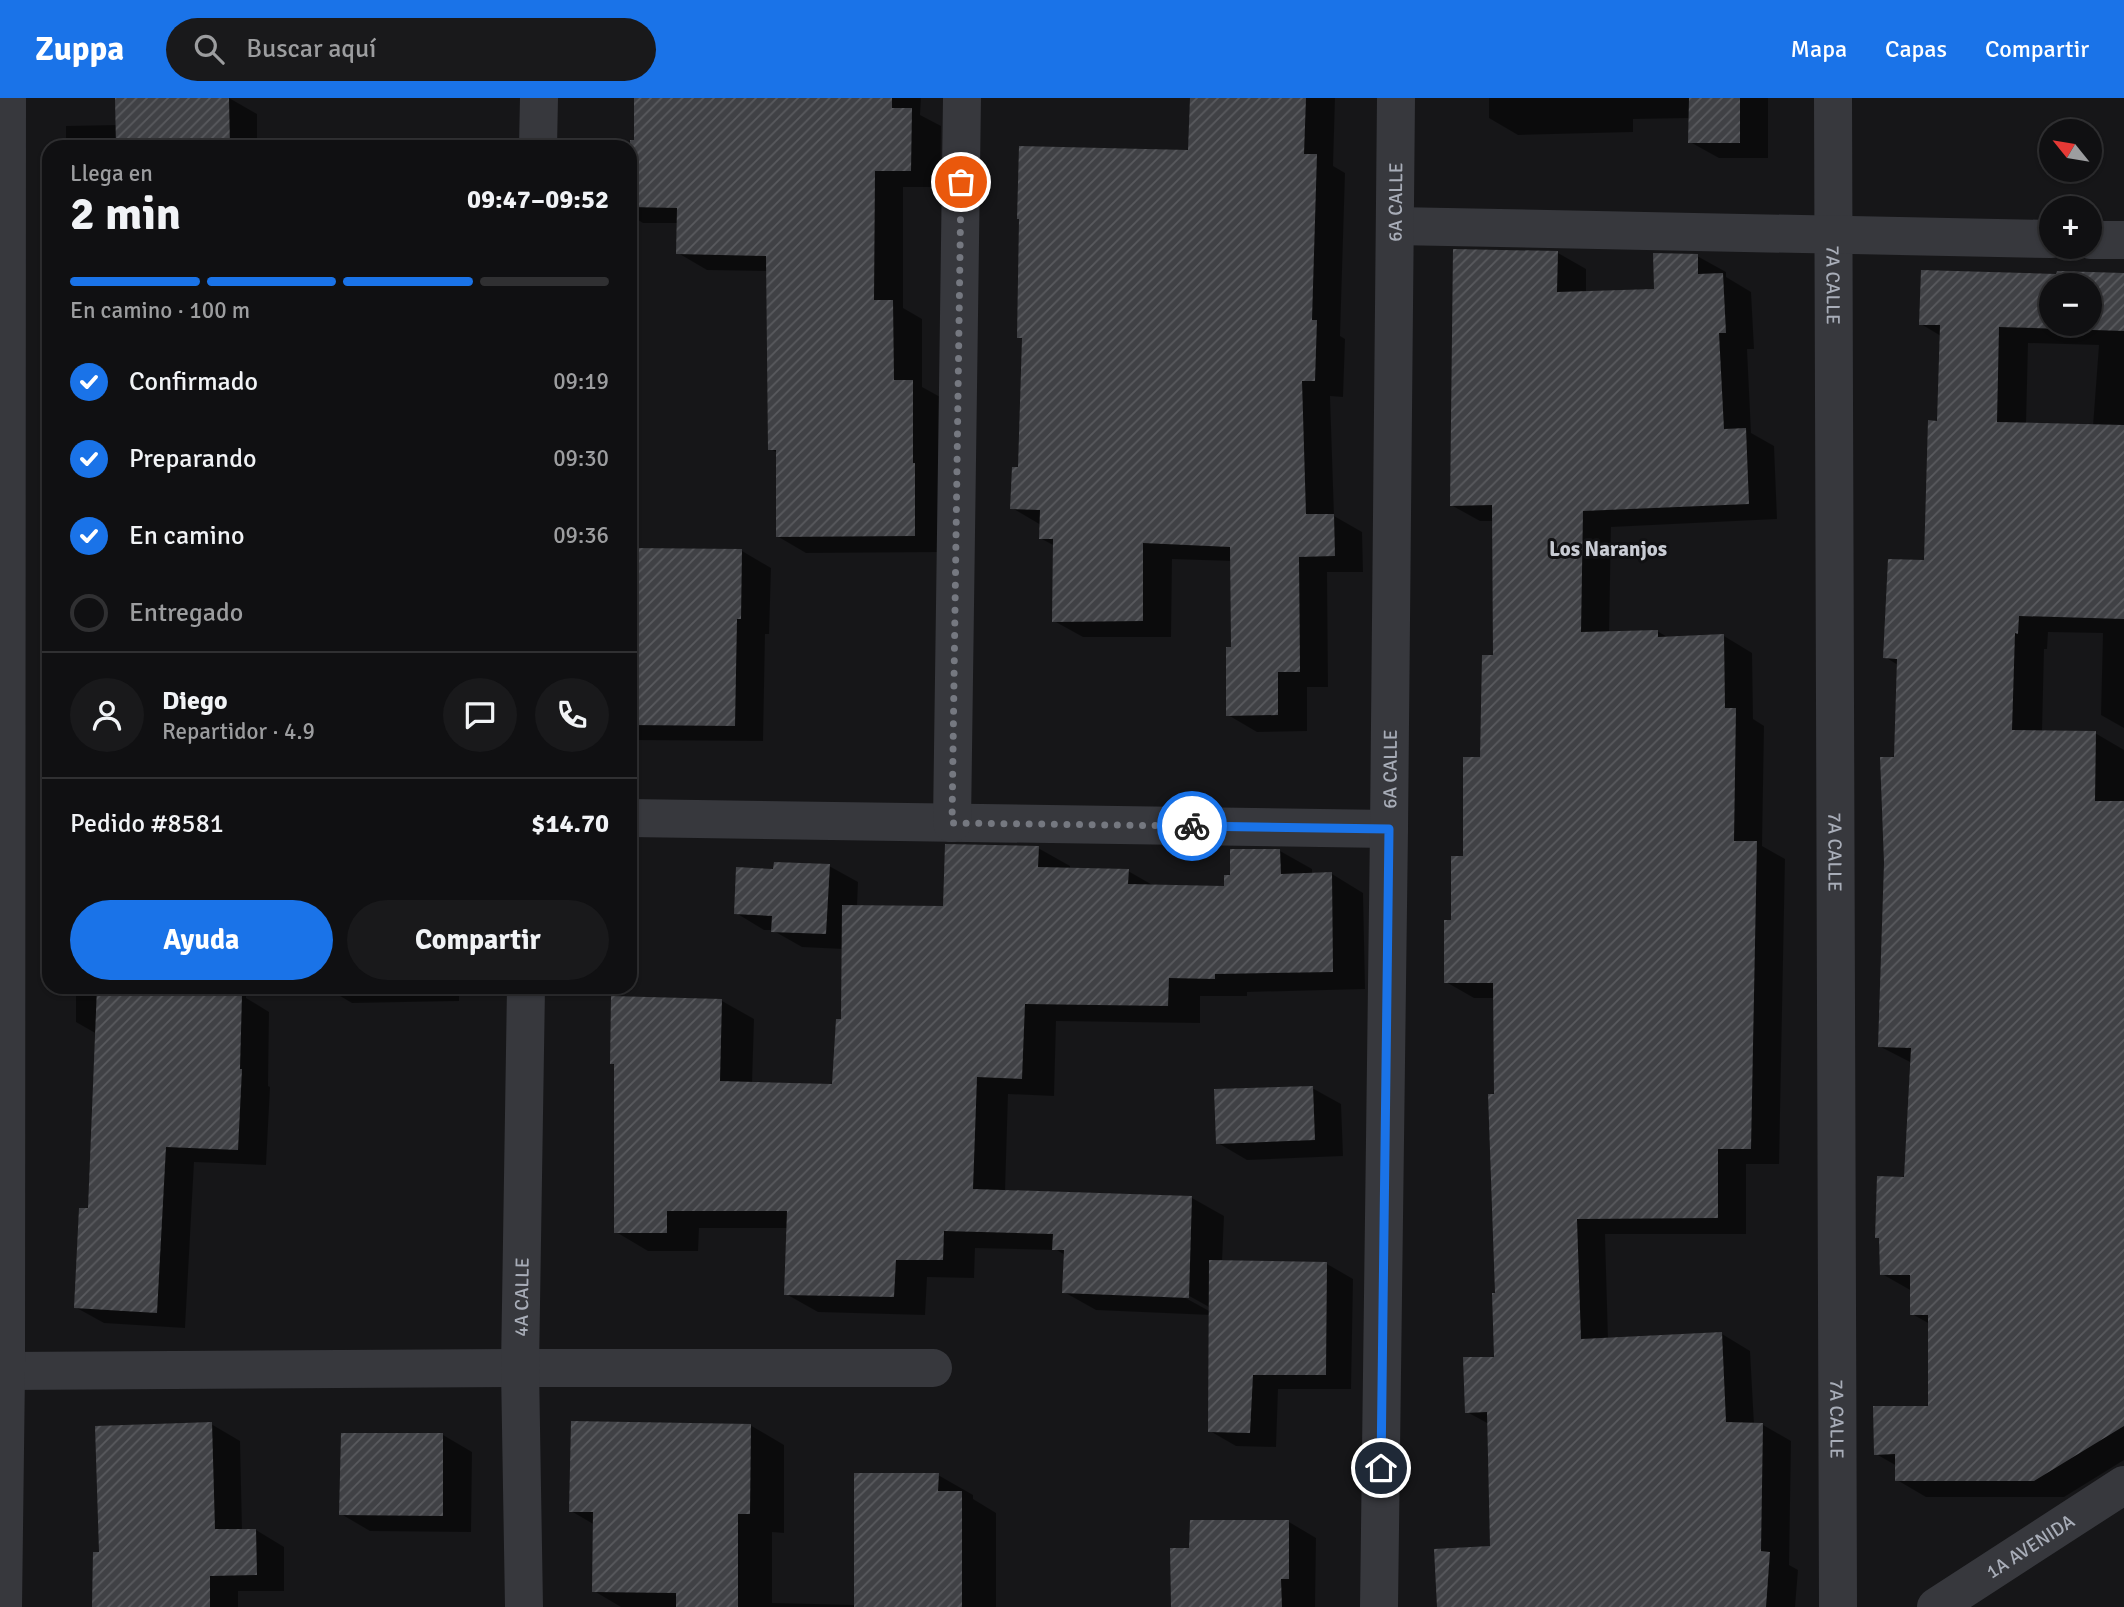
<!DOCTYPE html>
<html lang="es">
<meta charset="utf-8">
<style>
body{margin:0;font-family:Signika,sans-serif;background:#19191b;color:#f1f3f6;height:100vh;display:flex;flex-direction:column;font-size:26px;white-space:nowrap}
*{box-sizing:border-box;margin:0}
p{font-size:23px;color:#9c9d9f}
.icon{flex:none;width:38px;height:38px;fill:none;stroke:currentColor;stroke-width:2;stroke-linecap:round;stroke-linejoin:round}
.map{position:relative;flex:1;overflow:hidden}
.drawer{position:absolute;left:42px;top:42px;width:595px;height:854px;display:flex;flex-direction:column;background:#101012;border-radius:21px;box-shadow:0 2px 5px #0004,0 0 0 2px #303032}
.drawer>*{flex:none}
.needle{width:46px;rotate:300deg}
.fabs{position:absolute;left:2039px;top:21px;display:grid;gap:14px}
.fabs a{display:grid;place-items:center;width:63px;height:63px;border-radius:50%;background:#101012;box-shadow:0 2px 5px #0004,0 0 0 2px #303032;font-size:35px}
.pin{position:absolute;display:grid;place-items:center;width:60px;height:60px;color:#fff;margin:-30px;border:4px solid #fff;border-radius:50%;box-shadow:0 2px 7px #0007}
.courier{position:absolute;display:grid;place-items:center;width:70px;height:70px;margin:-35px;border:5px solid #1a73e8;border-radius:50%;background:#fff;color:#222;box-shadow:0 2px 9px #0007}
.summary em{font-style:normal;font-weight:700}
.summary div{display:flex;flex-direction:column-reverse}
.summary{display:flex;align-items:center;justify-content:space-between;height:119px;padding:0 28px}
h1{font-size:46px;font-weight:700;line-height:52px}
.bar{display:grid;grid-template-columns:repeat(4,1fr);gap:10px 7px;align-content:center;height:84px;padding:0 28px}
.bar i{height:9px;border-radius:5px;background:#303032}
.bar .active{background:#1a73e8}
.bar p{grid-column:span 4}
.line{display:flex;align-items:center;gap:18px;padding:0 28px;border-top:2px solid #303032}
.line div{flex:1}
.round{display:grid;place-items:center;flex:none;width:74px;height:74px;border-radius:37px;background:#19191b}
ol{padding:0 28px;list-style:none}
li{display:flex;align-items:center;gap:21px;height:77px}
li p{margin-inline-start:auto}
li .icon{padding:7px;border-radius:50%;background:#1a73e8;color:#fff;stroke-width:4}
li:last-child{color:#9c9d9f}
li i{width:38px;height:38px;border:4px solid #303032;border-radius:50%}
.primary-button{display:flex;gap:14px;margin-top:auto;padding:14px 28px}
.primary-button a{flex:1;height:80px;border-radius:42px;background:#1a73e8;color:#fff;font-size:28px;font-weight:700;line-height:80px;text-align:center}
.primary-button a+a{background:#19191b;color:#f1f3f6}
header{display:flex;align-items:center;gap:42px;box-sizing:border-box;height:98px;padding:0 35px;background:#1a73e8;color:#fff}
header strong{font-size:33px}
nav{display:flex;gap:38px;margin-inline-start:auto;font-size:24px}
.search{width:490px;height:63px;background:#19191b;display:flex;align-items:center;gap:18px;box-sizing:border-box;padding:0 24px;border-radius:38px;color:#9c9d9f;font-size:26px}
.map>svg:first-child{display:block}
.shadow{fill:#0007;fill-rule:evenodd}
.building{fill:url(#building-hatch);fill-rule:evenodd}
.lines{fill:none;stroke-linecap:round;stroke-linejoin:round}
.minor{stroke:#37383d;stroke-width:38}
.done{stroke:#757880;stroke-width:7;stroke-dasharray:0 12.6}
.route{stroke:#1a73e8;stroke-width:9}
.labels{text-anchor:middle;stroke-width:6;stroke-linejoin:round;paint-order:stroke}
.street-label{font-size:19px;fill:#a8adb8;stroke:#111113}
.neighbourhood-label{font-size:21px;font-weight:bold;fill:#c9ccd4;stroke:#111113}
</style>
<header>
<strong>Zuppa</strong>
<div class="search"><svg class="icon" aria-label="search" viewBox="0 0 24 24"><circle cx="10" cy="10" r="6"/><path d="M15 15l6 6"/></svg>Buscar aquí</div>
<nav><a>Mapa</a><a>Capas</a><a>Compartir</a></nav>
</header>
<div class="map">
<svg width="2124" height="1509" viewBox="0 0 2124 1509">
<defs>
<pattern id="building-hatch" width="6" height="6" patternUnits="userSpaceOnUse" patternTransform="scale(1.75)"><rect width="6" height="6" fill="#404145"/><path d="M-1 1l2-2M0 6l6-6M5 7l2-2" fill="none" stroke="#595a5e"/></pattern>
</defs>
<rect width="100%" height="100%" fill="#161618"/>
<!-- shadow -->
<path class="shadow" d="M229 0 257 16V49H66V28L117 27Z
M636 0H921L920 17 941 28 940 89H903V210L922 221V289L942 300 944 454 806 455 777 438 778 355 770 351 768 173 707 172 678 155 679 125H643L630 117V49H615V43L635 44Z
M1191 0H1335L1333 68 1345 75 1340 238 1345 241 1343 299 1330 298 1334 418 1362 434 1363 474H1327L1328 589H1307V633L1257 634 1228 617 1233 551 1232 463 1172 461 1171 539H1083L1054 523 1055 448 1040 440 1041 427 1012 410 1019 371 1024 242 1019 239 1190 54Z
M1489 0H1768V60H1719L1690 44V20L1633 21V34L1518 37 1489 20Z
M1558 155 1586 171V195L1656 193 1697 158 1726 174V179L1751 194 1754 251H1747L1751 335 1774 348 1777 421 1611 429 1609 535 1657 533 1669 540 1724 538 1752 555 1753 621 1764 628 1762 748 1785 761 1779 1066H1746V1136H1605L1608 1242 1722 1236 1750 1253 1754 1327H1763L1791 1343 1789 1467 1798 1472 1795 1509H1439L1492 1450 1489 1326 1467 1314 1496 1261 1497 1197 1495 900H1474L1446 884 1453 824 1481 660 1495 559 1494 423H1480L1451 407Z
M2124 176V630L2101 617 2103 535 2048 534 2047 551H2044L2042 634 2095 635 2124 652V1362L2064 1399H1926L1897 1382V1368L1876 1356 1930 1310V1226L1912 1216V1193L1882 1176 1881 1141 1876 1139 1906 1081 1912 965 1879 948 1896 661 1898 567 1885 559 1926 464 1939 324 1941 238 1921 226 2058 177ZM2051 187H2090V226H2051ZM2028 245 2099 247 2093 328 2026 327Z
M630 451 742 453 771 470 769 536H765L763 643 630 642Z
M1038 750 1070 768V772L1128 773 1156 789 1226 790 1232 778 1280 753 1312 771V777L1332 776 1363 795 1365 891 1247 894V898H1200V925L1056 923 1054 998 1008 996 1005 1094 1192 1100 1224 1118 1222 1164 1327 1166 1353 1181 1351 1291H1278L1276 1349 1236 1348 1210 1333 1211 1217 1096 1212 1064 1194 1065 1157 1057 1152 975 1150 974 1180 927 1179 925 1217 818 1214 786 1196 788 1130H699L698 1153H648L616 1134V968L611 965 613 900 722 903 754 921 752 986 834 988 842 923 843 851 802 849 772 832H764L736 815 775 773 829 768 858 784 857 808 945 809ZM1182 1194 1211 1210V1214L1180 1197Z
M76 889H246V900L269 914 268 988 270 989 266 1067 194 1064 185 1230 104 1225 75 1209 89 1112 97 936 76 924Z
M325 889H459V903L352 905Z
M1312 990 1341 1006 1343 1058 1247 1062 1218 1045Z
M211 1326 240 1343 242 1432H256L284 1449V1493H238V1509H94Z
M750 1327 784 1347V1435L772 1434V1505L856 1507 938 1377 973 1397V1401L996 1415V1509H621L594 1493 595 1427 571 1413Z
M443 1337 472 1354 471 1434 370 1433 341 1416Z
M1289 1424 1316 1440 1315 1509H1172L1191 1452Z"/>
<!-- building -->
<path class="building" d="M115 0H229L230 49H116Z
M634 0H892V10H912L911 73H875L874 202H893L894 282H913V365H915V438L776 439V352H768L766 158 676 156 677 110 630 109V42H634Z
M1190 0H1306L1304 56H1317L1312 222H1317L1315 283H1302L1306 416H1334L1335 458 1299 459 1300 574H1278V617L1226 618V549H1231L1230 449 1143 445V523L1052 524 1053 441H1039L1040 412 1010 411 1012 369H1018L1022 240H1017L1019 121H1017L1019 48 1188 52Z
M1689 0H1740V45H1688Z
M1453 151 1558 153 1557 194 1654 191 1653 155 1698 156V176L1723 175 1726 235H1719L1724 331 1746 330 1749 406 1583 413 1581 534 1658 532V539L1724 536 1725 610H1736L1734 743H1757L1751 1051H1718V1120L1577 1121 1581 1241 1722 1234 1726 1324 1763 1325 1761 1453 1770 1454 1766 1509H1437L1434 1451 1490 1448 1487 1314 1465 1315 1463 1259H1494L1492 1195H1495L1488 996H1494L1493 885H1444V822H1451V758H1463V659H1480L1482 557H1493L1492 407 1450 408Z
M1921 172 2056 176 2057 173 2124 175V233L1999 229 1997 324 2124 327V521L2019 518 2018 536 2015 535 2012 632 2096 633 2095 703H2124V1328L2034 1383H1895V1356L1874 1357 1873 1308H1928V1217H1910V1177H1880L1879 1140H1875L1877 1078 1904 1079 1911 950 1878 949 1884 765 1880 659H1894L1897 561 1883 560 1888 461 1924 462 1928 322 1937 323 1940 227H1919ZM2051 187H2090V226H2051Z
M630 450 742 451 741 521H737L735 628 630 627Z
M945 746 1039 748 1038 769 1129 771 1128 786 1224 788V777H1230V751H1280L1281 776 1332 774 1333 874 1215 876V881L1169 880 1168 908 1025 906 1022 981 977 979 973 1091 1192 1098 1189 1200 1062 1195 1064 1152H1052L1053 1136 944 1133 943 1162H896L894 1199 784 1197 787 1113H667V1135H614V966H610L611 898 722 901 720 983 832 986 836 921H841L842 807 943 808Z
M774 764 830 766 826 836 771 834 772 818 734 816 736 769 773 771Z
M97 889H218L217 895 242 896 240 971H242L238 1052 166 1049 157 1215 74 1210 79 1110H88Z
M1313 988 1315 1042 1216 1046 1214 991Z
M1209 1162 1327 1164 1326 1277H1253L1250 1335 1208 1334Z
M571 1323 751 1326 750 1416H738V1509H676V1495L592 1494 593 1414H569Z
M212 1324 215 1431H256L257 1477 210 1478V1509H92L93 1454H99L95 1328Z
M341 1335H443V1418L339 1417Z
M854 1375H939L938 1393H962V1509H854Z
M1190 1422H1289V1481H1281L1282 1509H1171L1170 1450H1189Z"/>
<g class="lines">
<!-- minor -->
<g class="minor">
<path id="s1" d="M1833 0 1838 1509"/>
<path d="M538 49 539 0"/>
<path d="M1395 128 2051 141"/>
<path d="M2090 142H2124"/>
<path d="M630 720 1389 731"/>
<path d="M952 725 962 0"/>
<path d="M6 1273 520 1270H933"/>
<path d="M3 1509 6 1273 7 0"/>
<path id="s2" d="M524 1509 520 1270 526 889"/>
<path id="s3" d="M1379 1509 1389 731 1396 0"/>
<path id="s4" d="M1936 1509 2124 1387"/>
</g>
</g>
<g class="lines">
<!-- done -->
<path class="done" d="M961 84 952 725 1192 728"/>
<!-- route -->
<path class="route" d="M1192 728 1389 731 1381 1370"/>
</g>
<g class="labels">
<!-- street labels -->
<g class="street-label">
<text dy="7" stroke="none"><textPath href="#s3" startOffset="1405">6A CALLE</textPath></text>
<text dy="7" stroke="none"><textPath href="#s1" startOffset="187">7A CALLE</textPath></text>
<text dy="7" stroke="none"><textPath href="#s3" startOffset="838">6A CALLE</textPath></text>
<text dy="7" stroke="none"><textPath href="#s1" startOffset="754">7A CALLE</textPath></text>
<text dy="7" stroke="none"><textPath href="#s2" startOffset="310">4A CALLE</textPath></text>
<text dy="7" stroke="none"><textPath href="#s1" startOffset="1321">7A CALLE</textPath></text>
<text dy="7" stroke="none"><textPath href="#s4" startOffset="112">1A AVENIDA</textPath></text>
</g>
<!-- neighbourhood labels -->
<g class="neighbourhood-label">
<text x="1608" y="458">Los Naranjos</text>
</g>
</g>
</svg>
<div class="fabs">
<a><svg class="needle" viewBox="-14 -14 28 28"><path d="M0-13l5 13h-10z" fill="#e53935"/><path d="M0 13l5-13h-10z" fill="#9c9d9f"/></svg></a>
<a>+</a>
<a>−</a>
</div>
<div class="pin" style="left:961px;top:84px;background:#ea580c"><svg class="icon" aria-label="bag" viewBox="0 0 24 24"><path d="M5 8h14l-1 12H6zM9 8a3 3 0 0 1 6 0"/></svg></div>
<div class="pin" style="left:1381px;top:1370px;background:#1f2937"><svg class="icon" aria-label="home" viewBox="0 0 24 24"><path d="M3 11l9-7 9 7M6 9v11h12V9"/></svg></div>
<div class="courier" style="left:1192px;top:728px"><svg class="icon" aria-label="bike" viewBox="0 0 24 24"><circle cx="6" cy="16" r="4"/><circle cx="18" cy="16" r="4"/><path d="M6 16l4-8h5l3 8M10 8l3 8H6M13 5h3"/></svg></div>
<section class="drawer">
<div class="summary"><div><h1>2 min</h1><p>Llega en</p></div><em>09:47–09:52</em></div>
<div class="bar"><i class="active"></i><i class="active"></i><i class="active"></i><i></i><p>En camino · 100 m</p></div>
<ol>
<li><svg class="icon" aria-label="check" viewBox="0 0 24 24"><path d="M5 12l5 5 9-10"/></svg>Confirmado<p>09:19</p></li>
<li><svg class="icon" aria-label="check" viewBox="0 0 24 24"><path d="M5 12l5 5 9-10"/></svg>Preparando<p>09:30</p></li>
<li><svg class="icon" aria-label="check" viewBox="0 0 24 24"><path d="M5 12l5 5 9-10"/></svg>En camino<p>09:36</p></li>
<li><i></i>Entregado</li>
</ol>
<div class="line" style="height:126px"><a class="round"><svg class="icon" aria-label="person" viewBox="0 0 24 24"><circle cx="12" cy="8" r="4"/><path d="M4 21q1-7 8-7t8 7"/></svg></a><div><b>Diego</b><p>Repartidor · 4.9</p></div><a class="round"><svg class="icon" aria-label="chat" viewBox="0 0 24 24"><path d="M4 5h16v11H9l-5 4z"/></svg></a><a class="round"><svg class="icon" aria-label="phone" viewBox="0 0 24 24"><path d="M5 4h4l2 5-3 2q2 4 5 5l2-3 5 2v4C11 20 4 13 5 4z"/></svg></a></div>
<div class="line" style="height:91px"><div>Pedido #8581</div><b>$14.70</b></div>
<div class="primary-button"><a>Ayuda</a><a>Compartir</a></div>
</section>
</div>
